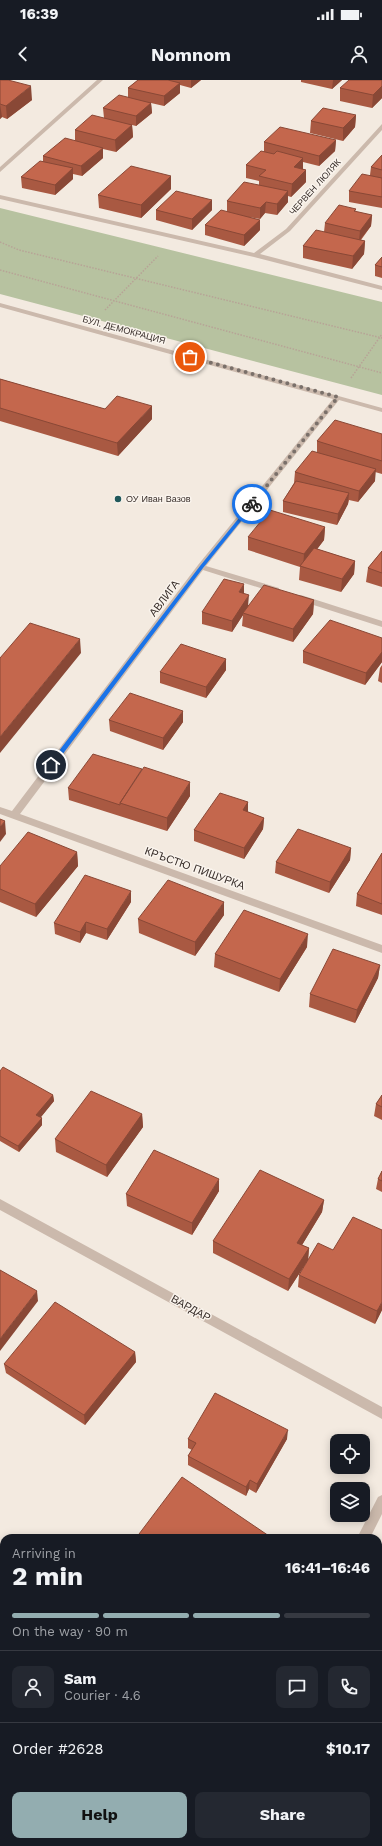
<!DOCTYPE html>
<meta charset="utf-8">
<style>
body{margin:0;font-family:"Work Sans",sans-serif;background:#242831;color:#f1f3f6;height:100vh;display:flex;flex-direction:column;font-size:15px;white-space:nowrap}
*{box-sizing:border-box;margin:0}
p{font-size:13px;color:#9ea1a6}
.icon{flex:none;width:22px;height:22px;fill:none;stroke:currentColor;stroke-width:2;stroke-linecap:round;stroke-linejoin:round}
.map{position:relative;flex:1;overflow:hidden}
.drawer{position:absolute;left:0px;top:1454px;width:382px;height:312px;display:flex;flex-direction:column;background:#171b24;border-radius:12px 12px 0 0;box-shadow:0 2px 10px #0003}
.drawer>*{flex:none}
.buttons{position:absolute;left:330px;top:1354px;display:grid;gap:8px}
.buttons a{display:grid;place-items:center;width:40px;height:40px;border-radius:8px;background:#171b24;box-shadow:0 2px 10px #0003;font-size:20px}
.pin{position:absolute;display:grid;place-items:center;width:34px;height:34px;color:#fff;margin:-17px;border:2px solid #fff;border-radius:50%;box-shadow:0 1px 4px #0007}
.courier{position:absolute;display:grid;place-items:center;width:40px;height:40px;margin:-20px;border:3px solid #1a73e8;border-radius:50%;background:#fff;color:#222;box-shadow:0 1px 5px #0007}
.summary em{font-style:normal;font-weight:700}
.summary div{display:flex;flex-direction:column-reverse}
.summary{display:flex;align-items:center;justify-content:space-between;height:68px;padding:0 12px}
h1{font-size:26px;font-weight:700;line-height:30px}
.bar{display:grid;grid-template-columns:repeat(4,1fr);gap:6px 4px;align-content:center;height:48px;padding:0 12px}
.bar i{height:5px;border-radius:3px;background:#363941}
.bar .on{background:#93adb0}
.bar p{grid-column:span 4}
.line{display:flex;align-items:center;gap:10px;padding:0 12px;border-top:1px solid #363941}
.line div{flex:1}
.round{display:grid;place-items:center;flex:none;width:42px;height:42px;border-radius:8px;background:#242831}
.button{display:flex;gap:8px;margin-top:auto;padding:8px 12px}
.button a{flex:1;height:46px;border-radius:8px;background:#93adb0;color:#111;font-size:16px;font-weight:700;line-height:46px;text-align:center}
.button a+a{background:#242831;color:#f1f3f6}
.status{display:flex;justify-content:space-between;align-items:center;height:28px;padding:0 20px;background:#171b24;direction:ltr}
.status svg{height:11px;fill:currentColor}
header{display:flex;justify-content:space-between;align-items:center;height:52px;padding:0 12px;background:#171b24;font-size:18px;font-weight:700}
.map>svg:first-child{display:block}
.green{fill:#b7c2a0}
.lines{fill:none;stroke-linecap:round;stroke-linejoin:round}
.path{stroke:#b7a396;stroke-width:1.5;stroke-dasharray:1.5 1.5;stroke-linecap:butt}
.minor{fill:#cbb9ac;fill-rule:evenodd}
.wall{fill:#a95942}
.shaded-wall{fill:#894836}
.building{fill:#c4674d;stroke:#894836}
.route{fill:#1a73e8}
.done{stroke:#7a706a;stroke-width:4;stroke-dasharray:0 7.2}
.poi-dot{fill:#20585b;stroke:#faf4ed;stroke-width:1.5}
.labels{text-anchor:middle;stroke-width:3;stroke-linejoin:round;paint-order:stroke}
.far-street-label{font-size:9px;fill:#392f2b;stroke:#faf4ed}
.far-poi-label{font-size:9px;fill:#392f2b;stroke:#faf4ed;text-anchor:start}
.street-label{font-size:11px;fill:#392f2b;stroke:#faf4ed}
</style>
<div class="status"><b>16:39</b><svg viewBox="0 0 49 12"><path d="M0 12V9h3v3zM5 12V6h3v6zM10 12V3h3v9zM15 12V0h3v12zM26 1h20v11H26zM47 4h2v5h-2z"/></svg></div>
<header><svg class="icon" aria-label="back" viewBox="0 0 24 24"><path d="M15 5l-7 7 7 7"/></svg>Nomnom<svg class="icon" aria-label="person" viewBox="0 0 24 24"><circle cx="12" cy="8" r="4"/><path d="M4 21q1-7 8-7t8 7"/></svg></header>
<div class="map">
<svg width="382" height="1766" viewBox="0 0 382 1766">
<rect width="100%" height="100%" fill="#f3eae0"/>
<!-- green -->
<path class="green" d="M0 128 382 222V315L0 214Z
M382 1513V1766H261L263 1762H378V1522Z"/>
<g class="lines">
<!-- path -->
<path class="path" d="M0 162 19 170 382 258
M0 190 382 293
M105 230 158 176
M351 298 382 254"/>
<!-- minor -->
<path class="minor" d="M97 0H103L0 92V87Z
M382 44V50L290 151 260 174 382 206V210L254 177 0 119V115L254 173 286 149Z
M0 223 382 328V332L339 320 206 486 279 508V512H273L203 490 20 734 382 865V873L0 734V727L12 731 198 485 333 319 0 227Z
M301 515 382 541V547L298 520V516Z
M0 1119 382 1327V1339L0 1130Z
M382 1415V1434L370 1458H357L378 1417Z
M0 1709 4 1711V1726L0 1724Z
M51 1762H68L70 1766H53Z
M205 1762H219L217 1766H203Z"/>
</g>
<!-- wall -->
<path class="wall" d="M0 0 32 20 7 39 2 37 0 39Z
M138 0H201L191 8 180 5V13L164 26 151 23 152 33 136 46 132 45 133 57 116 72 103 69V78L82 96 73 94V99L55 115 22 108 21 97 43 82V76L75 61V50L104 38 103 28 128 18V8Z
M301 0H342L332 9 301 2Z
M382 0V18L372 28 340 21V8Z
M356 35 355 47 343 61 310 53 311 41Z
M336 60 335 71 319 86 303 82V89L306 90V102L291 117 288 116V122L277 135 265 133 260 139 248 137 260 140V150L244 166 205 155V145L227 131V121L259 105V101L246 98V85L264 72V62Z
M382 75V128L349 122V111L370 95 371 87Z
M171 96V109L141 138 99 128 98 115Z
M356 129 355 132 372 135 371 146 361 160 365 161 364 174 352 189 303 178V166L324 152 325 143Z
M156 130H212L192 150 156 140Z
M382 177V198L375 196V185Z
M0 299 105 329 152 339 118 376 0 341Z
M382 354V394L375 392V401L358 422 349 420 348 424 337 445 283 432V421L294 403 295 392 317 372V361Z
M325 447 324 460 317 469 355 481 354 494 341 512 299 500 300 487 248 470V457Z
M382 471V507L366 502 368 488Z
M244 514 248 525 314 520 313 534 293 562 242 546 243 535 232 552 202 544V532Z
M382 558V582L365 605 303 583V571Z
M226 579V590L206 618 160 603V592Z
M382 585V603L378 601 380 588Z
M109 640 183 642 163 670 110 651Z
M68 708 190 716 167 751 69 720Z
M248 722V732L264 738 263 749 244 779 194 761V750Z
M351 768 350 780 329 813 275 793 276 782Z
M77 772 78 786 36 837 0 822V786Z
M382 773V835L356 826 357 814Z
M131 822 107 860 86 853 80 863 55 854 54 843Z
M224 835 195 876 139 853 138 839Z
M307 867 279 912 214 887 215 874Z
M380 885 378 898 355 943 309 927 310 914Z
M0 991 53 1015 54 1021 40 1038H42V1045L19 1072 0 1061Z
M382 1015V1040L374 1036 376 1024Z
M142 1034 143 1047 107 1097 56 1072 55 1059Z
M382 1091V1112L376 1109 378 1099Z
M219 1111 192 1155 127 1126 126 1114Z
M324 1120 322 1132 302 1165 309 1168 308 1180 288 1211 213 1173V1161Z
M299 1195 382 1230 375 1244 298 1207Z
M135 1272 136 1282 85 1345 6 1293 4 1284Z
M188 1359H287L256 1413 249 1409 246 1416 188 1385V1376L192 1370 188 1368Z"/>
<!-- shaded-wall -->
<path class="shaded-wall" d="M191 0H201L191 8Z
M333 0H342L332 9Z
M180 3V13L164 26V16Z
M31 6 32 20 7 39 6 26Z
M382 6V18L372 28 373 15Z
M151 23 152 33 136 46V36Z
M0 24 2 37 0 39Z
M356 35 355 47 343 61V48Z
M132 45 133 57 116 72 115 60Z
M336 60 335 71 319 86V76Z
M103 68V78L82 96 81 86Z
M303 78V90L294 87Z
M73 88V99L55 115V105Z
M306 90V102L291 117 292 104Z
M171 96V109L141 138V125Z
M288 111V122L277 135V124Z
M212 120V130L192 150V139Z
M266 122 265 133 260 139V128Z
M372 135 371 146 359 161 360 151Z
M260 140V150L244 166V155Z
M365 161 364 174 352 189 353 176Z
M152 326V339L118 376 117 363Z
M376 389 375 401 358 422 359 411Z
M349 413 348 424 337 445 338 434Z
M325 447 324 460 303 488 304 474Z
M355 481 354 494 341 512 342 499Z
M244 504V516L239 512Z
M249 515 248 526 243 533V535L232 552V541Z
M314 520 313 534 293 562V549Z
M80 559 81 573 0 673V657Z
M382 572V582L365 605 366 593Z
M226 579V590L206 618V607Z
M183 631V642L163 670V658Z
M190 702V716L167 751V738Z
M248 722V733L243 730Z
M264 738 263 749 244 779V768Z
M5 741 6 754 0 762V747Z
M351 768 350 780 329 813 330 802Z
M77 772 78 786 36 837 35 824Z
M131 811V822L107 860V849Z
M224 822V835L195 876V862Z
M86 842V853L80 863V852Z
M308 854 307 867 279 912 280 899Z
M380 885 378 898 355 943 357 930Z
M53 1015 54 1021 37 1042 36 1035Z
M142 1034 143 1047 107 1097 106 1085Z
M42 1038V1045L19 1072 18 1066Z
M219 1099V1111L192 1155V1143Z
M324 1120 322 1132 296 1175 297 1163Z
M309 1168 308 1180 288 1211 289 1199Z
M37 1211 38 1221 0 1271V1259Z
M382 1222V1230L375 1244 377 1231Z
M135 1272 136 1282 85 1345 84 1335Z
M288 1350 287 1359 256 1413 257 1404Z
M250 1400 249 1409 246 1416V1407Z
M4 1529V1542L0 1547V1534Z"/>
<!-- building -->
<path class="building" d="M0 0H8L31 6 6 26 0 24Z
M138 0H168L180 3 164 16 128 8Z
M349 0H382V6L373 15 340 8Z
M119 15 151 23 136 36 103 28Z
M323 28 356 35 343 48 311 41Z
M92 35 132 45 115 60 75 50Z
M280 47 336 60 319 76 264 62Z
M65 58 103 68 81 86 43 76Z
M261 71 274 74 277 71 303 78 294 87 306 90 292 104 259 96 266 90 246 85Z
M382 75V90L371 87Z
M40 81 73 88 55 105 21 97Z
M131 86 171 96 141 125 98 115Z
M362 94 382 98V117L349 111Z
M244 102 288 111 277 124 266 122 260 128 227 121Z
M176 111 212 120 192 139 156 130Z
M339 125 356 129 354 131 372 135 360 151 325 143Z
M221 130 260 140 244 155 205 145Z
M316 150 365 161 353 176 303 166Z
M382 177V187L375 185Z
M0 299 105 329 117 316 152 326 117 363 0 328Z
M335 340 382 354V381L317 361Z
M312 371 376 389 359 411 295 392Z
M296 401 349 413 338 434 283 421Z
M270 430 325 447 304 474 248 457Z
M314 468 355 481 342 499 300 486Z
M382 471V493L368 488Z
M224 499 244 504 239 512 249 515 232 541 202 532Z
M264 505 314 520 293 549 243 533Z
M330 540 382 558V572L366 593 303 571Z
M30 543 80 559 0 657V578Z
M181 564 226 579 206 607 160 592Z
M130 613 183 631 163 658 109 640Z
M93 674 142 689 120 723V725L68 708Z
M144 687 190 702 167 738 120 723Z
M220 713 248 722 243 730 264 738 244 768 194 750Z
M0 739 5 741 0 747Z
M298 749 351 768 330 802 276 782Z
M28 752 77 772 35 824 0 809V786Z
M382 773V824L357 814Z
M85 795 131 811 107 849 86 842 80 852 54 843Z
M168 800 224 822 195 862 138 839Z
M244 830 308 854 280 899 215 874Z
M333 869 380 885 357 930 310 914Z
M3 987 53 1015 36 1035 42 1038 18 1066 0 1056V991Z
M91 1011 142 1034 106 1085 55 1059Z
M382 1015V1027L376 1024Z
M154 1070 219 1099 192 1143 126 1114Z
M260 1090 324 1120 297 1163 309 1168 289 1199 213 1161Z
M382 1091V1101L378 1099Z
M353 1137 382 1150V1222L377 1231 299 1195 318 1163 333 1170Z
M0 1190 37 1211 0 1259Z
M55 1222 135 1272 84 1335 4 1284Z
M215 1313 288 1350 257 1404 250 1400 246 1407 188 1376 196 1363 188 1359Z
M182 1397 272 1458H136Z
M0 1494 4 1497V1529L0 1534Z"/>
<!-- route -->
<path class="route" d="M252 422 254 425 203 488 53 687H49V684L200 486Z"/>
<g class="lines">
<!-- done -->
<path class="done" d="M190 277 338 317 252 424"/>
</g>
<!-- markers -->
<circle class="poi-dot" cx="118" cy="419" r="4"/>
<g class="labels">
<!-- far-street labels -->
<g class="far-street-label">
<text transform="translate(315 107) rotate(-48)" y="3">ЧЕРВЕН ЛЮЛЯК</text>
<text transform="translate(124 250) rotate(15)" y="3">БУЛ. ДЕМОКРАЦИЯ</text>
</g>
<!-- far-poi labels -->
<g class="far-poi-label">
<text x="126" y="422">ОУ Иван Вазов</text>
</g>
<!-- street labels -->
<g class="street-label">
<text transform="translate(164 518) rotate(-53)" y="4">АВЛИГА</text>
<text transform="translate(195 788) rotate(20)" y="4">КРЪСТЮ ПИШУРКА</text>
<text transform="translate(191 1228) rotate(29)" y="4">ВАРДАР</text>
</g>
</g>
</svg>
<div class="buttons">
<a><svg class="icon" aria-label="locate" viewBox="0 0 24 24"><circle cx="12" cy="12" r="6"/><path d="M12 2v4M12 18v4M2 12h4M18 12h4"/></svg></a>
<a><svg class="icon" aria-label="layers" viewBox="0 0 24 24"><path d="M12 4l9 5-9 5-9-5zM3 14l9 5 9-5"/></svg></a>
</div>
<div class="pin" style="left:190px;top:277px;background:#ea580c"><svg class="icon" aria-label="bag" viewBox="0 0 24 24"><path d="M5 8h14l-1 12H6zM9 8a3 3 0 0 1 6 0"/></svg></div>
<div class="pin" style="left:51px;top:685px;background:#1f2937"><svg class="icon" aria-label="home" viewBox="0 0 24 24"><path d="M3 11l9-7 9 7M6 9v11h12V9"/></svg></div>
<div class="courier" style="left:252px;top:424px"><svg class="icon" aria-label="bike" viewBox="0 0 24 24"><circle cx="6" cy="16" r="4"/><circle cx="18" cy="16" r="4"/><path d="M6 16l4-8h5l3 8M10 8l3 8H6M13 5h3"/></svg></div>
<section class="drawer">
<div class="summary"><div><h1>2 min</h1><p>Arriving in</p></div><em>16:41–16:46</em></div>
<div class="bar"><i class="on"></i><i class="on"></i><i class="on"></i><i></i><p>On the way · 90 m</p></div>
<div class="line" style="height:72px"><a class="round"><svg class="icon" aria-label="person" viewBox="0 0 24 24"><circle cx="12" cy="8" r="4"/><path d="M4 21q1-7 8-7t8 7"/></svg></a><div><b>Sam</b><p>Courier · 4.6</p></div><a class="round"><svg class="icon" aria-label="chat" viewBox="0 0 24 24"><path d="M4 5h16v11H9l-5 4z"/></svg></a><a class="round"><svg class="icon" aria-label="phone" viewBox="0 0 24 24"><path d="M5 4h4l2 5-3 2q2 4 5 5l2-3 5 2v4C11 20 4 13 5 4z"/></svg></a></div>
<div class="line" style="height:52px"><div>Order #2628</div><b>$10.17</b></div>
<div class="button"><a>Help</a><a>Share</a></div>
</section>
</div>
